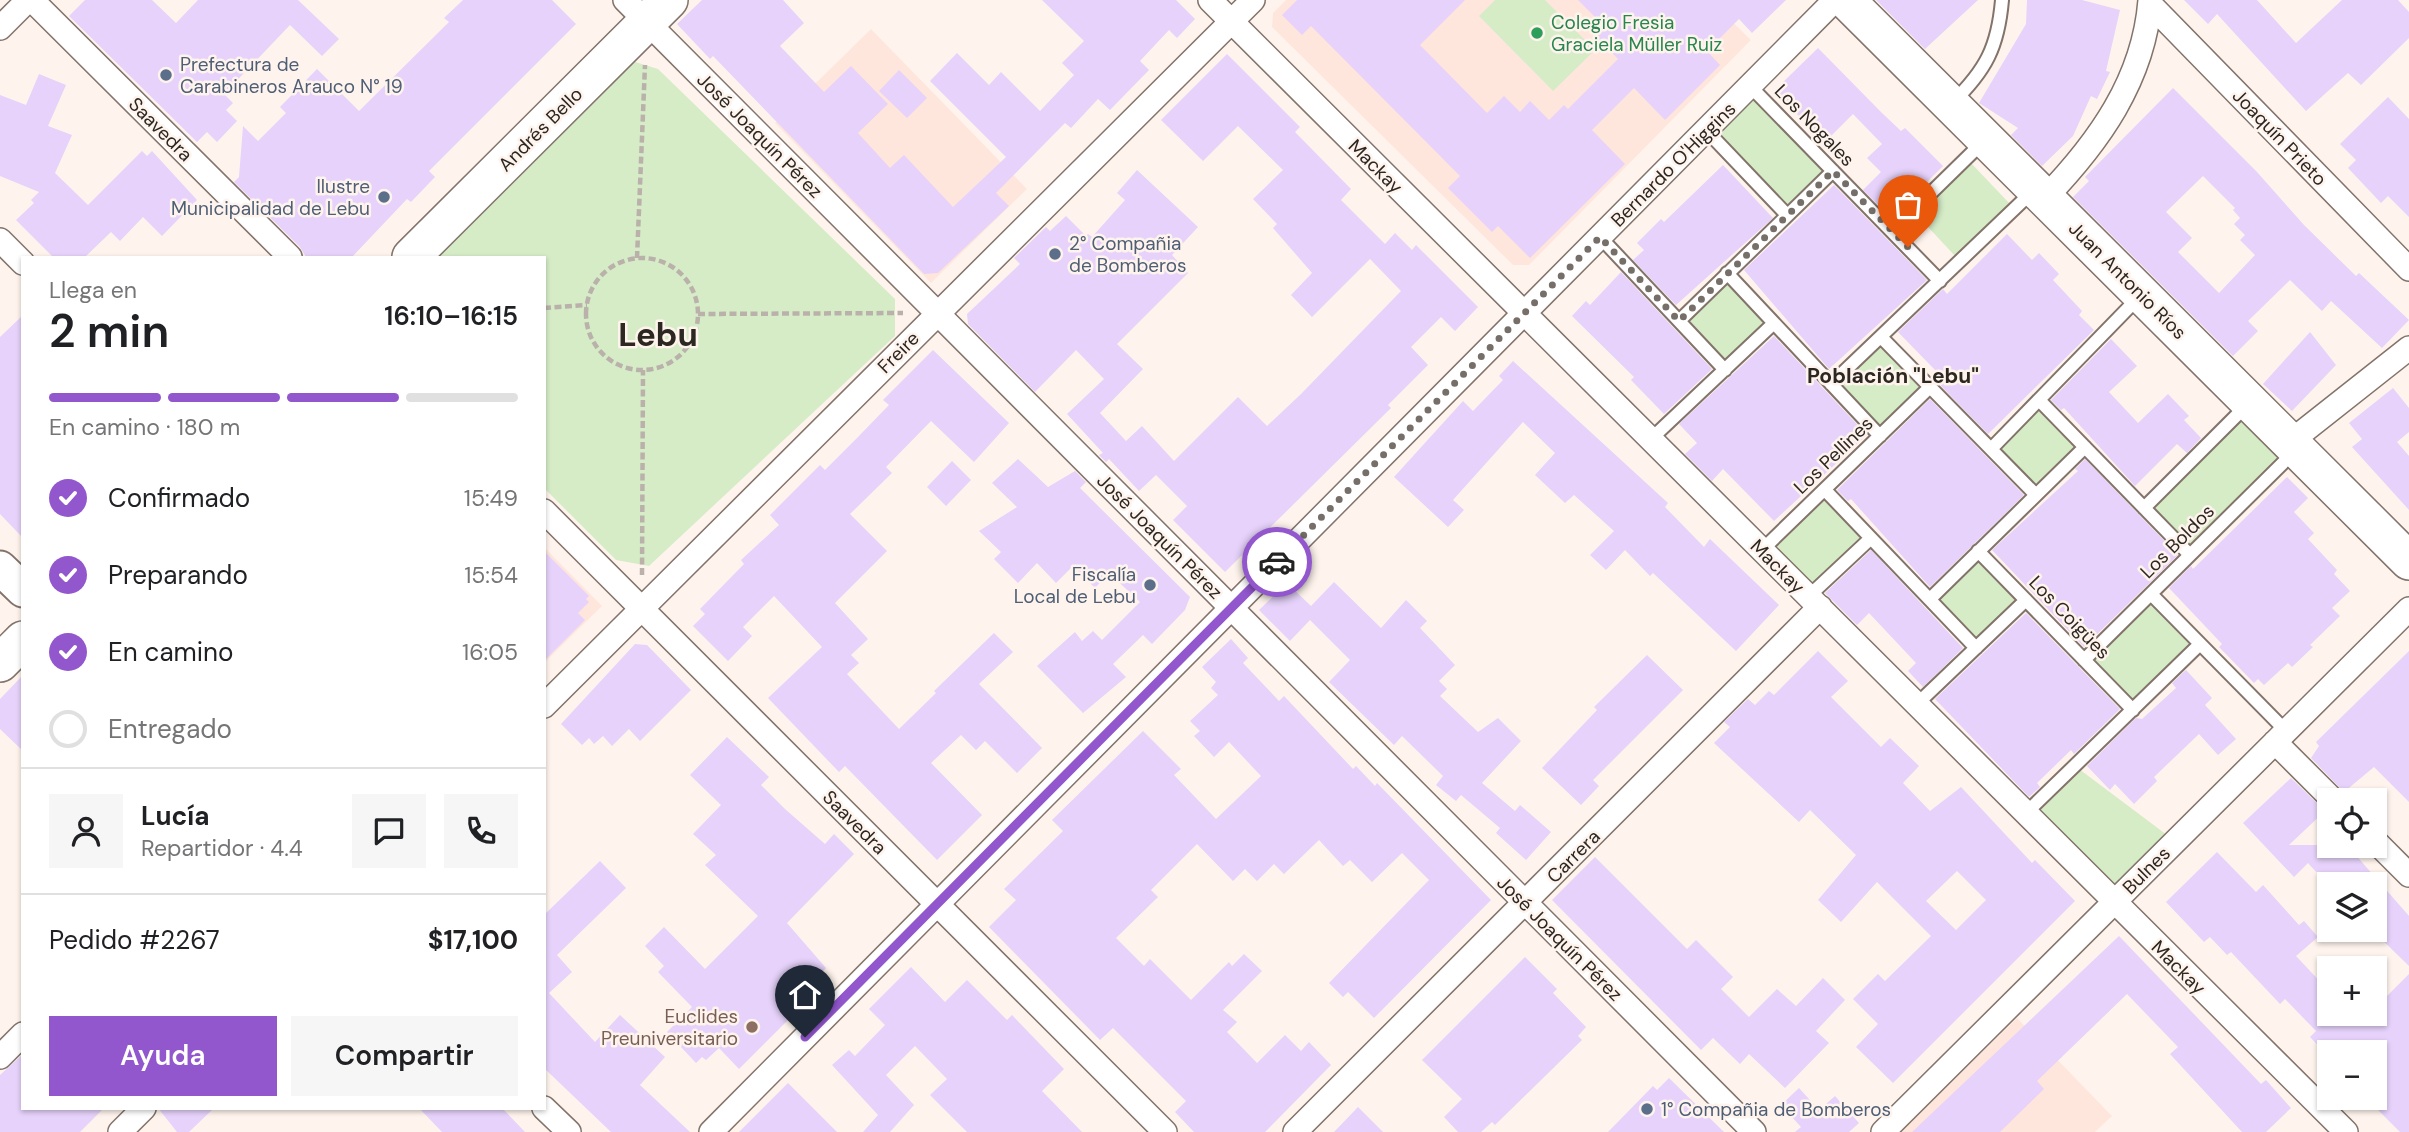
<!DOCTYPE html>
<html lang="es">
<meta charset="utf-8">
<style>
body{margin:0;font-family:"DM Sans",sans-serif;background:#f6f6f6;color:#202124;height:100vh;display:flex;flex-direction:column;font-size:26px;white-space:nowrap}
*{box-sizing:border-box;margin:0}
p{font-size:23px;color:#757577}
.icon{flex:none;width:38px;height:38px;fill:none;stroke:currentColor;stroke-width:2;stroke-linecap:round;stroke-linejoin:round}
.map{position:relative;flex:1;overflow:hidden}
.sheet{position:absolute;left:21px;top:256px;width:525px;height:854px;display:flex;flex-direction:column;background:#fff;border-radius:0px;box-shadow:0 2px 5px #0004}
.sheet>*{flex:none}
.buttons{position:absolute;left:2317px;top:788px;display:grid;gap:14px}
.buttons a{display:grid;place-items:center;width:70px;height:70px;border-radius:0px;background:#fff;box-shadow:0 2px 5px #0004;font-size:35px}
.pin{position:absolute;display:grid;place-items:center;width:60px;height:60px;color:#fff;margin:-72px -30px;border-radius:50% 50% 50% 0;rotate:-45deg;box-shadow:0 0 7px #0007}
.pin .icon{rotate:45deg}
.courier{position:absolute;display:grid;place-items:center;width:70px;height:70px;margin:-35px;border:5px solid #9256cd;border-radius:50%;background:#fff;color:#222;box-shadow:0 2px 9px #0007}
.headline em{font-style:normal;font-weight:600}
.headline div{display:flex;flex-direction:column-reverse}
.headline{display:flex;align-items:center;justify-content:space-between;height:119px;padding:0 28px}
h1{font-size:46px;font-weight:600;line-height:52px}
.bar{display:grid;grid-template-columns:repeat(4,1fr);gap:10px 7px;align-content:center;height:84px;padding:0 28px}
.bar i{height:9px;border-radius:5px;background:#e0e0e0}
.bar .on{background:#9256cd}
.bar p{grid-column:span 4}
.line{display:flex;align-items:center;gap:18px;padding:0 28px;border-top:2px solid #e0e0e0}
.line div{flex:1}
.round{display:grid;place-items:center;flex:none;width:74px;height:74px;border-radius:0px;background:#f6f6f6}
ol{padding:0 28px;list-style:none}
li{display:flex;align-items:center;gap:21px;height:77px}
li p{margin-inline-start:auto}
li .icon{padding:7px;border-radius:50%;background:#9256cd;color:#fff;stroke-width:4}
li:last-child{color:#757577}
li i{width:38px;height:38px;border:4px solid #e0e0e0;border-radius:50%}
.button{display:flex;gap:14px;margin-top:auto;padding:14px 28px}
.button a{flex:1;height:80px;border-radius:0px;background:#9256cd;color:#fff;font-size:28px;font-weight:600;line-height:80px;text-align:center}
.button a+a{background:#f6f6f6;color:#202124}
.map>svg:first-child{display:block}
.education{fill:#ffe6dc}
.green{fill:#d5ecc7}
.building{fill:#e6d2fa;fill-rule:evenodd}
.lines{fill:none;stroke-linecap:round;stroke-linejoin:round}
.lane-casing{stroke:#83736a;stroke-width:16}
.street-casing{stroke:#83736a;stroke-width:26}
.secondary-casing{stroke:#83736a;stroke-width:37}
.primary-casing{stroke:#83736a;stroke-width:40}
.path{stroke:#bab1ab;stroke-width:4.5;stroke-dasharray:7 3.5;stroke-linecap:butt}
.lane{stroke:#fff;stroke-width:12}
.street{stroke:#fff;stroke-width:23}
.secondary{stroke:#fff;stroke-width:33}
.primary{stroke:#fff;stroke-width:37}
.done{stroke:#766f69;stroke-width:7;stroke-dasharray:0 12.6}
.route{stroke:#9256cd;stroke-width:9}
.leisure-dot{fill:#2e9e5b;stroke:#fef4ed;stroke-width:2.5}
.service-dot{fill:#5c6f8a;stroke:#fef4ed;stroke-width:2.5}
.education-dot{fill:#8d6e63;stroke:#fef4ed;stroke-width:2.5}
.labels{text-anchor:middle;stroke-width:5;stroke-linejoin:round;paint-order:stroke}
.leisure-label{font-size:19px;fill:#27864d;stroke:#fef4ed;text-anchor:start}
.service-label{font-size:19px;fill:#4e5e75;stroke:#fef4ed;text-anchor:start}
.street-label{font-size:19px;fill:#2d2722;stroke:#fef4ed}
.education-label{font-size:19px;fill:#785e54;stroke:#fef4ed;text-anchor:end}
.neighbourhood-label{font-size:21px;font-weight:bold;fill:#2d2722;stroke:#fef4ed}
.town-label{font-size:33px;font-weight:bold;fill:#2d2722;stroke:#fef4ed}
</style>
<div class="map">
<svg width="2409" height="1132" viewBox="0 0 2409 1132">
<rect width="100%" height="100%" fill="#fef4ed"/>
<!-- education -->
<path class="education" d="M1286 0H1710L1751 40 1529 265H1513L1272 27 1273 13Z
M871 29 1027 189 931 283 775 123Z
M544 547 602 606 544 663Z
M2017 1018 2112 1116 2095 1132H1901Z"/>
<!-- green -->
<path class="green" d="M1495 0H1545L1595 50 1553 91 1479 16Z
M632 61 658 69 895 299V336L649 566 616 560 544 488V257H430Z
M1750 86 1833 171 1787 215 1706 130Z
M1971 163 2010 204 1955 256 1916 214Z
M1727 273 1774 323 1725 370 1679 321Z
M1881 337 1930 387 1880 436 1831 384Z
M2039 400 2085 447 2036 495 1991 449Z
M2250 402 2297 449 2190 555 2144 508Z
M1825 490 1871 538 1809 596 1762 550Z
M1978 551 2026 600 1976 648 1930 599Z
M2151 594 2200 644 2133 710 2085 660Z
M2075 766 2175 841 2114 902 2026 814Z"/>
<!-- building -->
<path class="building" d="M85 0H152L176 23 198 0H298L339 39 322 56 290 25 224 94 233 103 226 110 237 121 217 142 207 132 197 142 69 16Z
M463 0H552L576 24 429 171 435 177 411 202 407 199 352 257H306L300 247 234 182 239 177 243 126 258 141 286 113 280 107 317 69 359 111 449 22 444 18Z
M702 0H783L804 23 780 46 824 92 851 66 888 104 858 133 890 168 904 155 953 207 1006 157 930 81 957 53 989 85 1001 72 1040 111 1074 75 1062 63 1084 41 1042 0H1176L1195 19 1177 38 1169 30 1140 61 1149 70 1110 110 1098 99 1071 128 1065 123 996 193 1009 206 938 273 924 274 713 56 710 59 677 24Z
M1297 0H1465L1420 45 1487 113 1504 96 1520 112 1530 101 1549 120 1564 105 1568 109 1618 59 1596 36 1605 27 1578 0H1786L1752 33 1739 19 1707 51 1720 65 1665 120 1634 88 1592 130 1625 164 1530 258 1498 226 1492 232 1448 188 1460 176 1311 26 1302 35 1282 15Z
M1876 0H1978L1925 49Z
M2027 0H2082L2120 10 2106 71 2110 72 2097 99 2091 96 2073 136 2042 166 2011 135 2018 128 1979 103 2026 24Z
M2184 0H2257L2296 43 2342 0H2398L2409 12V38L2361 85 2348 73 2306 111 2217 14 2208 24Z
M1818 48 1881 112 1901 131 1905 128 1943 166 1891 218 1863 190 1881 172 1867 158 1882 144 1853 114 1826 141 1773 92Z
M1227 54 1300 127 1295 132 1351 189 1341 200 1385 244 1395 233 1412 250 1416 245 1478 307 1455 331 1441 317 1411 347 1428 365 1388 405 1391 408 1225 572 1173 520 1187 506 1156 475 1139 491 1109 459 1106 462 1099 455 1103 453 1067 414 1104 379 1076 350 1035 392 968 324 967 314 1020 264 1014 258 1046 227 1050 231 1066 216 1086 236 1088 234 1092 237 1125 200 1117 193 1137 170 1198 227 1172 255 1188 273 1117 344 1143 369 1100 413 1126 441 1142 426 1174 461 1238 397 1267 426 1301 394 1401 291 1370 259 1312 317 1291 295 1312 273 1273 228 1277 224 1253 199 1283 170 1238 126 1203 161 1161 120Z
M899 70 927 98 907 118 879 91Z
M39 74 66 85 48 126 72 135 55 173 88 205 142 151 147 156 152 151 197 200 162 236 143 217 120 241 111 232 85 257H53L16 220 34 203 31 200 39 192 0 176V95L26 105Z
M2173 88 2257 172 2304 225 2356 276 2359 273 2409 320 2382 348 2331 301 2322 311 2290 280 2248 321 2258 331 2233 356 2073 197 2089 181 2085 177ZM2203 176 2235 208 2233 210 2240 218 2234 224 2245 235 2240 240 2255 255 2219 293 2178 252 2192 238 2166 212Z
M2388 97 2409 119V217L2388 196 2381 203 2348 168 2356 160 2340 144Z
M1723 165 1773 218 1676 305 1633 260 1644 250 1637 243 1661 219 1664 222Z
M1834 185 1927 280 1829 369 1744 270Z
M2007 234 2032 260 2039 253 2059 274 2053 280 2082 311 2079 315 2094 330 1988 434 1942 387 1933 375 1937 372 1898 332 1943 289 1947 294Z
M1621 272 1712 369 1664 414 1631 380 1634 377 1572 316 1586 301 1590 305Z
M23 315V538L0 514V337Z
M2310 332 2336 365 2292 411 2263 384Z
M1774 336 1867 435 1774 521 1723 469 1712 481 1685 454 1697 443 1679 424Z
M2111 339 2137 366 2109 392 2138 423 2168 394 2189 416 2184 420 2201 438 2187 453 2177 444 2135 486 2064 408 2061 410 2051 400Z
M933 350 1009 423 974 462 931 421 886 467 892 473 850 514 887 551 835 603 868 639 851 655 859 663 847 674 899 729 936 693 934 691 994 633 1013 652 979 684 1042 748 1017 773 985 741 976 750 961 735 931 763 982 815 937 860 845 766 839 772 768 698 822 647 774 596 743 627 752 636 728 661 693 626 705 614 700 609 744 564 741 560 779 525 770 515 820 465 825 470 857 438 889 405 883 400Z
M1513 361 1668 503 1665 507 1704 547 1710 539 1779 605 1736 651 1653 573 1650 576 1625 550 1606 570 1590 555 1614 531 1574 495 1565 503 1535 475 1555 453 1523 422 1453 500 1464 510 1448 527 1394 477 1463 401 1473 411 1503 380 1499 376Z
M2393 388 2409 408V432L2397 442 2409 456V510L2352 447 2362 439 2349 423Z
M1930 399 2024 495 1930 587 1851 499 1848 501 1837 490Z
M1018 459 1048 487 1075 471 1086 482 1080 488 1190 597 1185 610 1152 644 1143 635 1113 664 1126 677 1083 713 1037 666 1075 632 1082 641 1093 631 1102 640 1140 602 1109 573 1095 588 1073 566 1056 583 1037 563 1018 583 994 559 1001 552 979 531 1017 507 992 483Z
M2085 459 2178 555 2084 647 1992 550 2078 471 2075 469Z
M952 461 971 480 946 506 927 487Z
M2287 477 2308 498 2294 512 2314 533 2308 539 2337 570 2334 574 2350 591 2332 608 2340 616 2310 645 2313 647 2292 667 2288 663 2264 685 2258 679 2254 683 2219 647 2222 644 2169 588 2191 566 2193 569Z
M1871 550 1963 648 1923 687 1908 671 1916 663 1869 613 1857 625 1825 593Z
M544 551 589 596 586 599 589 602 578 613 585 620 544 661Z
M1334 582 1381 628 1406 600 1427 621 1420 628 1455 665 1439 681 1447 689 1440 696 1478 732 1498 718 1521 741 1482 783 1515 811 1520 805 1551 832 1526 860 1496 833 1500 828 1461 795 1456 801 1436 785 1443 776 1402 736 1394 745 1329 682 1350 660 1310 620 1290 641 1259 610 1287 583 1311 606Z
M2026 613 2120 709 2074 754 2071 750 2037 783 2040 787 2029 797 1935 699Z
M1231 639 1248 658 1243 663 1279 701 1284 696 1353 769 1356 766 1375 786 1377 783 1491 900 1374 1018 1348 992 1343 997 1329 983 1429 880 1402 853 1372 882 1350 860 1343 866 1319 840 1284 874 1274 864 1257 881 1245 869 1233 881 1197 844 1151 890 1158 897 1116 938 1144 966 1150 959 1191 1000 1229 962 1232 966 1244 954 1262 971 1223 1010 1237 1022 1227 1032 1257 1063 1285 1035 1301 1051 1309 1042 1331 1065 1265 1132H1194L1175 1112 1186 1101 1113 1028 1100 1040 989 927 1016 900 1004 889 1063 831 1052 820 1143 731 1181 769 1174 775 1216 819 1261 776 1229 742 1214 757 1194 736 1200 731 1190 721 1218 695 1211 688 1216 682 1202 667Z
M635 644 647 645 691 690 640 741 629 729 612 746 603 736 594 744 589 738 582 745 561 724Z
M1818 651 1848 681 1831 697 1881 747 1890 738 1919 766 1903 783 1930 811 1961 787 2032 863 2035 860 2075 901 1893 1083 1856 1047 1878 1024 1853 999 1878 974 1885 981 1931 936 1877 882 1841 922 1818 900 1856 855 1810 810 1799 822 1714 743 1730 727 1724 722 1748 699 1755 705 1769 691 1774 695ZM1957 871 1986 900 1956 930 1926 901Z
M2409 651V802L2374 767 2344 792 2311 758 2319 746 2316 742Z
M1647 655 1683 690 1593 780 1599 786 1581 805 1542 768 1597 710 1594 707Z
M2186 670 2212 698 2205 705 2236 739 2218 755 2199 734 2154 777 2157 781 2134 804 2115 784 2110 790 2087 766 2136 718 2142 719 2176 688 2172 683Z
M23 675V751L0 729V699Z
M727 737 769 777 761 785 785 809 825 844 834 834 854 854 787 923 826 968 784 1015 788 1020 739 1069 719 1048 706 1060 702 1057 696 1063 667 1032 692 1007 658 972 664 966 645 946 664 927 705 969 758 916 705 865 716 855 693 834 721 805 690 775Z
M2291 778 2325 811 2289 845H2347L2409 916V966L2375 933V884H2327L2308 863 2294 877 2243 823Z
M2217 852 2256 892 2263 885 2299 925 2304 921 2318 937 2296 956 2328 990 2329 1013H2348L2359 1024 2369 1013H2375V1008L2409 974V1132H2400L2365 1097H2375V1052H2324L2310 1037 2316 1031 2285 999 2280 1004 2231 952 2227 955 2210 937 2204 942 2166 902Z
M1595 857 1687 949 1696 940 1733 977 1721 989 1749 1017 1777 989 1796 1006 1823 978 1845 1000 1816 1031 1829 1043 1785 1088 1749 1054 1740 1064 1713 1038 1701 1050 1552 900Z
M600 861 626 888 557 955 572 972 549 993 595 1042 620 1015 665 1057 640 1085 690 1132H611L544 1068V915Z
M2119 936 2261 1084 2266 1080 2291 1108 2266 1132H2242L2170 1054 2178 1047 2127 994 2037 1081 2044 1089 2000 1132H1912Z
M1525 957 1557 989 1553 993 1586 1027 1578 1036 1582 1040 1495 1125 1492 1122 1481 1132H1458L1444 1117 1462 1099 1422 1060Z
M911 967 945 1002 967 980 1007 1020 1012 1015 1064 1069 1042 1091 1082 1132H967L930 1095 947 1079 915 1046 886 1075 914 1105 890 1132H863L878 1115 832 1065 849 1050 855 1056 885 1025 869 1009Z
M23 1054V1108H104L80 1132H0V1075Z
M1669 1078 1724 1132H1608L1653 1086 1657 1090Z
M788 1083 837 1132H739Z
M1799 1088 1819 1110 1835 1096 1859 1123 1849 1132H1795L1801 1127 1781 1105Z
M1358 1107 1383 1132H1334Z
M158 1108H214L189 1132H177Z
M419 1108H502L525 1132H442Z"/>
<g class="lines">
<!-- lane casing -->
<g class="lane-casing">
<path id="lane" d="M1750 86 1940 281
M1952 103C1986 70 1998 47 2002 0
M1706 130 1787 215
M1892 231 1984 141
M1600 237 1725 370
M1727 273 1880 436
M1679 321 1833 171
M1881 337 2036 495
M1831 384 2033 191
M2039 400 2190 555
M1651 439 1774 323
M1991 449 2139 297
M1825 490 1976 648
M2144 508 2248 404
M1762 550 1930 387
M1978 551 2133 710
M2151 594 2286 731
M1809 596 1871 538
M1930 599 2085 447
M2084 660 2295 451
M1916 705 2026 600
M2025 814 2200 644"/>
</g>
<!-- street casing -->
<g class="street-casing">
<path id="street" d="M32 0 290 257
M625 0 1754 1132
M1210 0 2346 1132
M2150 4 2409 269
M0 28 28 0
M2045 198C2098 143 2144 80 2150 0
M0 240 23 263
M2290 442 2409 348
M544 511 1165 1132
M544 706 1253 0
M2275 742 2333 800
M2375 841 2409 875
M0 1057 23 1034
M544 1108 569 1132
M120 1132 144 1108
M711 1132 1835 0
M1295 1132 1820 607
M1883 1132 2409 609"/>
</g>
<!-- secondary casing -->
<g class="secondary-casing">
<path id="secondary" d="M0 568 23 590"/>
</g>
<!-- primary casing -->
<g class="primary-casing">
<path id="primary" d="M1846 0 2409 561
M411 257 669 0
M0 663 23 640"/>
</g>
<!-- path -->
<path class="path" d="M637 258 645 65
M586 314a56 56 0 1 1 112 0a56 56 0 1 1-112 0Z
M544 308 587 305
M698 314 903 313
M642 575 643 370"/>
<!-- lane -->
<use href="#lane" class="lane"/>
<!-- street -->
<use href="#street" class="street"/>
<!-- secondary -->
<use href="#secondary" class="secondary"/>
<!-- primary -->
<use href="#primary" class="primary"/>
</g>
<g class="lines">
<!-- done -->
<path class="done" d="M1277 562 1600 237 1679 321 1833 171 1908 247"/>
<!-- route -->
<path class="route" d="M805 1037 1277 562"/>
</g>
<!-- markers -->
<circle class="leisure-dot" cx="1537" cy="33" r="7"/>
<g class="service-dot">
<circle cx="166" cy="75" r="7"/>
<circle cx="384" cy="197" r="7"/>
<circle cx="1055" cy="254" r="7"/>
<circle cx="1150" cy="585" r="7"/>
<circle cx="1647" cy="1109" r="7"/>
</g>
<circle class="education-dot" cx="752" cy="1027" r="7"/>
<g class="labels">
<!-- leisure labels -->
<g class="leisure-label">
<text x="1551" y="29">Colegio Fresia<tspan x="1551" dy="22">Graciela Müller Ruiz</tspan></text>
</g>
<!-- service labels -->
<g class="service-label">
<text x="180" y="71">Prefectura de<tspan x="180" dy="22">Carabineros Arauco N° 19</tspan></text>
<text x="370" y="193" text-anchor="end">Ilustre<tspan x="370" dy="22">Municipalidad de Lebu</tspan></text>
<text x="1069" y="250">2° Compañia<tspan x="1069" dy="22">de Bomberos</tspan></text>
<text x="1136" y="581" text-anchor="end">Fiscalía<tspan x="1136" dy="22">Local de Lebu</tspan></text>
<text x="1661" y="1116">1° Compañia de Bomberos</text>
</g>
<!-- street labels -->
<g class="street-label">
<text transform="translate(1815 125) rotate(46)" y="7">Los Nogales</text>
<text transform="translate(161 129) rotate(45)" y="7">Saavedra</text>
<text transform="translate(540 129) rotate(-45)" y="7">Andrés Bello</text>
<text transform="translate(760 135) rotate(45)" y="7">José Joaquín Pérez</text>
<text transform="translate(2280 137) rotate(46)" y="7">Joaquín Prieto</text>
<text transform="translate(1673 164) rotate(-45)" y="7">Bernardo O'Higgins</text>
<text transform="translate(1376 166) rotate(45)" y="7">Mackay</text>
<text transform="translate(2128 280) rotate(45)" y="7">Juan Antonio Ríos</text>
<text transform="translate(898 352) rotate(-45)" y="7">Freire</text>
<text transform="translate(1833 455) rotate(-44)" y="7">Los Pellines</text>
<text transform="translate(1160 536) rotate(45)" y="7">José Joaquín Pérez</text>
<text transform="translate(2177 541) rotate(-45)" y="7">Los Boldos</text>
<text transform="translate(1778 566) rotate(45)" y="7">Mackay</text>
<text transform="translate(2070 617) rotate(46)" y="7">Los Coigües</text>
<text transform="translate(855 822) rotate(45)" y="7">Saavedra</text>
<text transform="translate(1573 856) rotate(-45)" y="7">Carrera</text>
<text transform="translate(2146 870) rotate(-45)" y="7">Bulnes</text>
<text transform="translate(1560 938) rotate(45)" y="7">José Joaquín Pérez</text>
<text transform="translate(2179 967) rotate(45)" y="7">Mackay</text>
</g>
<!-- education labels -->
<g class="education-label">
<text x="738" y="1023">Euclides<tspan x="738" dy="22">Preuniversitario</tspan></text>
</g>
<!-- neighbourhood labels -->
<g class="neighbourhood-label">
<text x="1893" y="383">Población "Lebu"</text>
</g>
<!-- town labels -->
<g class="town-label">
<text x="658" y="346">Lebu</text>
</g>
</g>
</svg>
<div class="buttons">
<a><svg class="icon" aria-label="locate" viewBox="0 0 24 24"><circle cx="12" cy="12" r="6"/><path d="M12 2v4M12 18v4M2 12h4M18 12h4"/></svg></a>
<a><svg class="icon" aria-label="layers" viewBox="0 0 24 24"><path d="M12 4l9 5-9 5-9-5zM3 14l9 5 9-5"/></svg></a>
<a>+</a>
<a>−</a>
</div>
<div class="pin" style="left:1908px;top:247px;background:#ea580c"><svg class="icon" aria-label="bag" viewBox="0 0 24 24"><path d="M5 8h14l-1 12H6zM9 8a3 3 0 0 1 6 0"/></svg></div>
<div class="pin" style="left:805px;top:1037px;background:#1f2937"><svg class="icon" aria-label="home" viewBox="0 0 24 24"><path d="M3 11l9-7 9 7M6 9v11h12V9"/></svg></div>
<div class="courier" style="left:1277px;top:562px"><svg class="icon" aria-label="car" viewBox="0 0 24 24"><path d="M5 17H2v-5l4-1 3-4h7l3 4 3 1v5h-3M9 17h6M6 11h13"/><circle cx="7" cy="17" r="2"/><circle cx="17" cy="17" r="2"/></svg></div>
<section class="sheet">
<div class="headline"><div><h1>2 min</h1><p>Llega en</p></div><em>16:10–16:15</em></div>
<div class="bar"><i class="on"></i><i class="on"></i><i class="on"></i><i></i><p>En camino · 180 m</p></div>
<ol>
<li><svg class="icon" aria-label="check" viewBox="0 0 24 24"><path d="M5 12l5 5 9-10"/></svg>Confirmado<p>15:49</p></li>
<li><svg class="icon" aria-label="check" viewBox="0 0 24 24"><path d="M5 12l5 5 9-10"/></svg>Preparando<p>15:54</p></li>
<li><svg class="icon" aria-label="check" viewBox="0 0 24 24"><path d="M5 12l5 5 9-10"/></svg>En camino<p>16:05</p></li>
<li><i></i>Entregado</li>
</ol>
<div class="line" style="height:126px"><a class="round"><svg class="icon" aria-label="person" viewBox="0 0 24 24"><circle cx="12" cy="8" r="4"/><path d="M4 21q1-7 8-7t8 7"/></svg></a><div><b>Lucía</b><p>Repartidor · 4.4</p></div><a class="round"><svg class="icon" aria-label="chat" viewBox="0 0 24 24"><path d="M4 5h16v11H9l-5 4z"/></svg></a><a class="round"><svg class="icon" aria-label="phone" viewBox="0 0 24 24"><path d="M5 4h4l2 5-3 2q2 4 5 5l2-3 5 2v4C11 20 4 13 5 4z"/></svg></a></div>
<div class="line" style="height:91px"><div>Pedido #2267</div><b>$17,100</b></div>
<div class="button"><a>Ayuda</a><a>Compartir</a></div>
</section>
</div>
